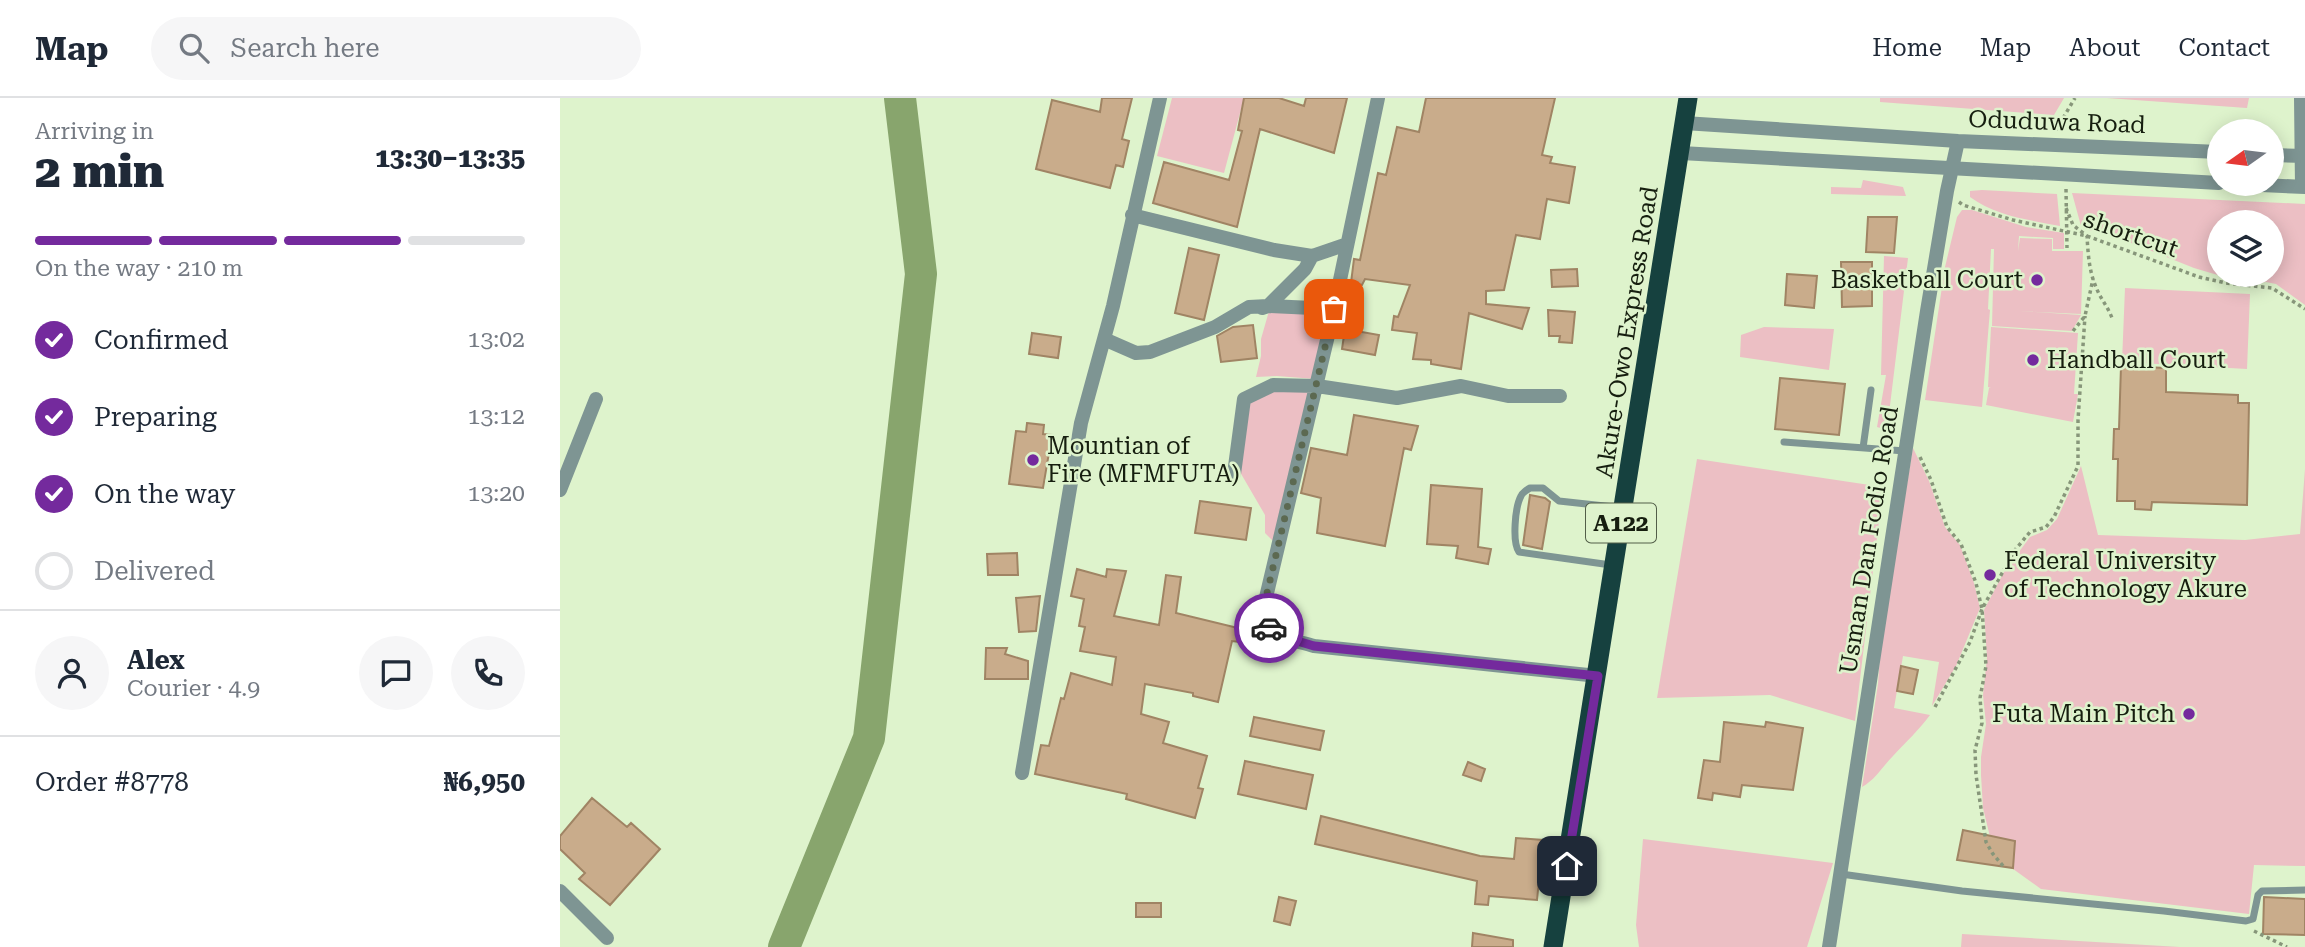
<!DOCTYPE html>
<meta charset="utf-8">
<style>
body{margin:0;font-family:"Roboto Serif",serif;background:#f6f6f7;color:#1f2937;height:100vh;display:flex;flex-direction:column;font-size:26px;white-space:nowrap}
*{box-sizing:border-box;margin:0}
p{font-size:23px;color:#747a83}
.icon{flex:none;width:38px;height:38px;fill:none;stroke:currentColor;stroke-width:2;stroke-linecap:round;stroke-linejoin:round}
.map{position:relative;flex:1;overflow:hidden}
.sheet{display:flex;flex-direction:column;background:#fff;width:560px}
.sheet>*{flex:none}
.needle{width:46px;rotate:256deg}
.fabs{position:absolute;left:1647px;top:21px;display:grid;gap:14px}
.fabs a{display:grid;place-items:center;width:77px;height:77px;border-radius:50%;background:#fff;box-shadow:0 4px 18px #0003;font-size:35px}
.pin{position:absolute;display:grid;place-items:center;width:60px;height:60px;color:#fff;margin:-30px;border-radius:14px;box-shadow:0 4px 10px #0006}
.courier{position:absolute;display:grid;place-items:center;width:70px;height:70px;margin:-35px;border:5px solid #742a9d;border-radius:50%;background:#fff;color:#222;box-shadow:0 2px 9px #0007}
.overview em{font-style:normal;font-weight:800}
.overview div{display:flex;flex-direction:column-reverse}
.overview{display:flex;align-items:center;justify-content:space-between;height:119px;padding:0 35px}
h1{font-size:46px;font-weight:800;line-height:52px}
.bar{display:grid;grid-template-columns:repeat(4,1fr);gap:10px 7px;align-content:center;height:84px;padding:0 35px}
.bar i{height:9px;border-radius:5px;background:#e0e1e3}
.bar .active{background:#742a9d}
.bar p{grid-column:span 4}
.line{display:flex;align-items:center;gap:18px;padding:0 35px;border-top:2px solid #e0e1e3}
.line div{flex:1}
.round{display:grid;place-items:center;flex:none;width:74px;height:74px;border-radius:37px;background:#f6f6f7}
ol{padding:0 35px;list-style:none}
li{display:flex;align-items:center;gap:21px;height:77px}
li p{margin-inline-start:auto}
li .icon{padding:7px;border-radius:50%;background:#742a9d;color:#fff;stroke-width:4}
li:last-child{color:#747a83}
li i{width:38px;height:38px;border:4px solid #e0e1e3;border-radius:50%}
header{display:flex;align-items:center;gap:42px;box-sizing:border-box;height:98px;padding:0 35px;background:#fff;border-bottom:2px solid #e0e1e3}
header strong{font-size:33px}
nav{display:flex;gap:38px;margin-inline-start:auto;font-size:24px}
.search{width:490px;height:63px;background:#f6f6f7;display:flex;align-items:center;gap:18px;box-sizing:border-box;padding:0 24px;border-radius:38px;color:#747a83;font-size:26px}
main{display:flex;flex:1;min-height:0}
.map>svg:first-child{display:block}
.green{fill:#ecbfc4;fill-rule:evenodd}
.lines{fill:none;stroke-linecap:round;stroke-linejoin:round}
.river{stroke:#88a56d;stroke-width:32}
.building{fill:#c9ac8b;stroke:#a08464;stroke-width:2}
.path{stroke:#87967a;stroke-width:3.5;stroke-dasharray:3.5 3.5;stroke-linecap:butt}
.service{stroke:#7e9593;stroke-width:7}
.minor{stroke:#7e9593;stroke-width:14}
.trunk{stroke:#16413f;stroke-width:19}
.done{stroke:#5c6951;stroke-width:7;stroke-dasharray:0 12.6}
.route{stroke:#742a9d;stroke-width:9}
.poi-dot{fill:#742a9d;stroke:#def3cc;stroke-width:2.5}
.labels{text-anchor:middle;stroke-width:5;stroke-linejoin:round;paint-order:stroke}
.shield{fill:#def3cc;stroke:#525e48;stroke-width:2}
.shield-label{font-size:23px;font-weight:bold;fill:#161e0f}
.street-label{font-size:24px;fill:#161e0f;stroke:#def3cc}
.poi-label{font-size:24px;fill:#161e0f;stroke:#def3cc;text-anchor:start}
</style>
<header>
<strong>Map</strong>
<div class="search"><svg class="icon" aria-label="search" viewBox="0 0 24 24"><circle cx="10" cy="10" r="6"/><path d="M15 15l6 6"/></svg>Search here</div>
<nav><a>Home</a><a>Map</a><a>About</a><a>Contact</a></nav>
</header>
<main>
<section class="sheet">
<div class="overview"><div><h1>2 min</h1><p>Arriving in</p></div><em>13:30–13:35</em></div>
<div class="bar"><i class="active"></i><i class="active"></i><i class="active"></i><i></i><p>On the way · 210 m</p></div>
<ol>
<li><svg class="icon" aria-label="check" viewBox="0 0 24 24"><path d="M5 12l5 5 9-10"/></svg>Confirmed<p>13:02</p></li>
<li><svg class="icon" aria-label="check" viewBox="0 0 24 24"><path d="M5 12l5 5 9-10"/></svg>Preparing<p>13:12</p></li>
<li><svg class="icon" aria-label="check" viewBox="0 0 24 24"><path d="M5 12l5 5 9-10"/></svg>On the way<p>13:20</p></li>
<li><i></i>Delivered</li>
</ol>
<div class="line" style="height:126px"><a class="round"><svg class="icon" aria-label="person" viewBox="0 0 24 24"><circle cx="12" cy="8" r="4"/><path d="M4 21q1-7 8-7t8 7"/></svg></a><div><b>Alex</b><p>Courier · 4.9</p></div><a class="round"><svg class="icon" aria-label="chat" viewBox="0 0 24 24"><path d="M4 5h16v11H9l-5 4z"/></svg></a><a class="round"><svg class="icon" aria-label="phone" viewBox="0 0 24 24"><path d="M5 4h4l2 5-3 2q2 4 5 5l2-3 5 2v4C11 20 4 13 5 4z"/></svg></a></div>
<div class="line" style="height:91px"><div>Order #8778</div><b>₦6,950</b></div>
</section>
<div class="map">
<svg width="1745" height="849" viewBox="0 0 1745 849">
<rect width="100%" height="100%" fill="#def3cc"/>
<!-- green -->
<path class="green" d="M612 0H684L664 75 597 58Z
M1320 0H1504L1494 17 1320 4Z
M1547 0H1689L1687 10Z
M1303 82 1343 89 1346 98 1271 96V89L1301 90Z
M1422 92 1497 96 1500 128C1469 122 1436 118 1410 99V93Z
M1512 95 1745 106V207L1716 186 1706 184 1688 186 1634 170 1559 140 1528 132 1521 128ZM1659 124H1712V177H1659Z
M1402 112H1412L1466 129 1504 135V151H1493V140L1459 138 1458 153 1460 140 1492 141V153H1523L1521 216 1459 213 1521 217 1512 233 1432 228 1434 151H1431L1428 211 1430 212 1422 309 1365 302 1385 169 1397 119Z
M1324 158 1348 160 1327 332 1317 329 1326 277H1321Z
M1565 190 1690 196 1687 271 1562 264Z
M709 213 769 214 755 281 717 278 696 279 701 258V241Z
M1204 229 1274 231 1269 272 1180 259 1181 237Z
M1431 229 1518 235 1514 296H1518L1513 324 1426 307 1429 290H1431L1428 289Z
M751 290 715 445 705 435V417L680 374 688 301 714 291Z
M1353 350 1369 383 1385 429 1400 447 1414 485 1420 510 1396 568 1372 608 1379 564 1343 558 1334 610 1370 617C1359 632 1346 644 1333 658 1322 669 1316 681 1302 689L1318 586 1321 541Z
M1137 361 1323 389 1295 623 1210 597 1097 600Z
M1521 368 1538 437 1685 442 1740 436 1745 371V768L1694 767 1689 816 1481 791 1442 763 1431 743 1423 710 1421 677V659L1426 626 1423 597 1427 560 1424 512 1444 474 1470 439 1487 432 1497 421Z
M1083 741 1273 765 1247 849H1079L1076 827Z
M1402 836 1620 849H1401Z"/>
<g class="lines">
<!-- river -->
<path class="river" d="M224 849 309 640 361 176 340 0"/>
</g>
<!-- building -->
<path class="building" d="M542 0H572L562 41 569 43 563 69 556 67 550 90 476 71 492 2 540 14Z
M684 0H719L744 8 746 0H787L774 55 700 31 677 129 593 105 604 64 669 82 682 33 678 32Z
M866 0H995L982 57 992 59 990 65 1015 69 1009 105 987 101 980 141 956 137 944 192 926 193V206L969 210 962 231 909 215 901 271 871 266V262L853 261 857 235 832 232 834 218 838 219 850 187 805 181 802 187 791 185 794 161 800 162 818 75 826 77 837 29 859 34Z
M1308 119H1337L1334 155 1306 154Z
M629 150 659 157 644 222 615 215Z
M1281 164H1312V208L1282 209Z
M1017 171 1018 188 992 189 991 172Z
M1227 176 1257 178 1254 210 1225 207Z
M988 212 1015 214 1012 245 999 244 1000 238H989Z
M693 227 697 260 661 264 657 238 673 229Z
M785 231 819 237 815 257 782 251Z
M472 235 501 239 498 260 469 256Z
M1561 268 1606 270V294L1678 297V305H1689L1687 407 1592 404 1591 412 1575 411V403H1557L1558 361H1553L1554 331H1559Z
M1220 280 1285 286 1279 337 1215 331Z
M794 317 858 328 851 352 844 350 825 448 757 435 761 400 741 395 751 350 787 357Z
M467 325 484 327 483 336 492 337 483 390 449 386 456 333 466 334Z
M871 387 922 391 918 449 931 451 928 466 896 460 898 448 867 446Z
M970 397 985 400 990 404 982 451 963 447Z
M640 403 691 410 686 442 635 435Z
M457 455 458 477H428L427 456Z
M517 471 546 479 547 471 566 473 554 518 599 527 606 477 621 479 616 515 682 531 679 544 672 543 658 604 633 598V595L585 586 581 616 609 624 603 645 647 658 638 690 643 691 635 720 566 701 567 696 475 676 481 647 489 648 501 600 504 601 511 575 552 587 556 559 520 553 525 529 519 528 524 501 511 498Z
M480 498 476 533 459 534 456 500Z
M426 550H447L445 556 468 563V581H425Z
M1341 568 1358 572 1353 596 1337 593Z
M694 619 764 633 760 652 690 638Z
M1164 624 1205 629 1206 624 1243 630 1233 692 1182 687 1180 699 1153 695 1152 702 1138 700 1144 662 1160 664Z
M685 663 753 677 746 711 678 696Z
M908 664 925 671 921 683 903 677Z
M32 700 67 729 71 725 100 751 50 807 19 781 25 775 0 751V738Z
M761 718 920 758 954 761 956 740 983 742 977 802 929 798 928 807 915 806 917 783 755 746Z
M1403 732 1455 743 1453 770 1397 762Z
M719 799 736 803 730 827 714 823Z
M1704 799 1745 801V837L1703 836Z
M576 805H601V819H576Z
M913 835 953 842V849H912Z"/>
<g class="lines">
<!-- path -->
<path class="path" d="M1496 32 1515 0
M1506 91 1507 150
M1399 104 1403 107 1453 122 1527 138 1639 179 1666 185 1712 190 1745 211
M1506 110 1513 127 1527 138C1528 155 1529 173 1536 189 1540 200 1548 209 1552 220
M1513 233 1525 218 1533 181
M1360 359 1371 382 1387 429 1401 446 1416 485 1422 511 1426 568 1420 600 1422 625 1415 652 1416 677 1426 744 1433 756 1444 769
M1375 609 1410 544 1422 511 1455 452 1470 434 1486 429 1494 419 1518 368V322L1525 218
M1694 833 1727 849"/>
<!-- service -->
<path class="service" d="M1224 344 1345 353
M1303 350 1311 292
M1051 467 959 454C952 444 955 409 961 398 962 395 968 391 970 390H983L999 403 1063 410
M1281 776 1402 793 1604 813 1686 823 1693 821 1698 797 1702 793 1745 792"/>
<!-- minor -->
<path class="minor" d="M818 0 771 225 703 512C709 542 728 540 754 548L1038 578
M1741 0 1742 89
M1124 25 1398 43 1659 54
M1121 55 1659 85
M1712 57 1745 58
M1680 86 1745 89
M572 117 714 152 752 158 787 146
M702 210 708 208 774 211
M544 241 576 255 590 254 655 229 689 209 708 208 745 171 752 158
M674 376 684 301 713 287 757 288 837 300 901 288 948 298H1000
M0 392 36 301
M462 675 521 325 553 208 600 0
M0 793 47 840
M1269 849 1367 213 1387 93 1398 43"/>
<!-- trunk -->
<path class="trunk" d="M993 849 1128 0"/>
</g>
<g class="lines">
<!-- done -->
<path class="done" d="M709 530 706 527 703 512 774 211"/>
<!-- route -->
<path class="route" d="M709 530 714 536 754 548 1038 578 1007 768"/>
</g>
<!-- markers -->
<g class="poi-dot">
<circle cx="1477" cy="182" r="7"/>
<circle cx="1473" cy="262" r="7"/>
<circle cx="473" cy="362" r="7"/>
<circle cx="1430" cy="477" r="7"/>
<circle cx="1629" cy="616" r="7"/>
</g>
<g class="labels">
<!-- shield labels -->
<rect class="shield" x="1026" y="405.5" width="70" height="39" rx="5"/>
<g class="shield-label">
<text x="1061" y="433">A122</text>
</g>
<!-- street labels -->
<g class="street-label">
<text transform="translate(1497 24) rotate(2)" y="8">Oduduwa Road</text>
<text transform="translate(1571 136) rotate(19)" y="8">shortcut</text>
<text transform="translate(1067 234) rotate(-81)" y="8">Akure-Owo Express Road</text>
<text transform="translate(1309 442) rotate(-81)" y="8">Usman Dan Fodio Road</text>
</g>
<!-- poi labels -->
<g class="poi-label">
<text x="1463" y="190" text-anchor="end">Basketball Court</text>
<text x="1487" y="270">Handball Court</text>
<text x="487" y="356">Mountian of<tspan x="487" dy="28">Fire (MFMFUTA)</tspan></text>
<text x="1444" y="471">Federal University<tspan x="1444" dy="28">of Technology Akure</tspan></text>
<text x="1615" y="624" text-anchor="end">Futa Main Pitch</text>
</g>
</g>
</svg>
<div class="fabs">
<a><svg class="needle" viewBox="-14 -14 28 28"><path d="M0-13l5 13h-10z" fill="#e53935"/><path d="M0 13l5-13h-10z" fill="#747a83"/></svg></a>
<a><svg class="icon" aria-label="layers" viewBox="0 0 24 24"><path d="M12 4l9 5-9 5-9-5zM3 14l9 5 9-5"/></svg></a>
</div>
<div class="pin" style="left:774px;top:211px;background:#ea580c"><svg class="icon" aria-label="bag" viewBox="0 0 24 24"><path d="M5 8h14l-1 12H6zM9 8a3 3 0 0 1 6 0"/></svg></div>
<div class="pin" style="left:1007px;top:768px;background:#1f2937"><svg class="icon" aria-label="home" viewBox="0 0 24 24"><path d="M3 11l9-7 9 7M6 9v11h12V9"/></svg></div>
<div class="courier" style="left:709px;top:530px"><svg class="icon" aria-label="car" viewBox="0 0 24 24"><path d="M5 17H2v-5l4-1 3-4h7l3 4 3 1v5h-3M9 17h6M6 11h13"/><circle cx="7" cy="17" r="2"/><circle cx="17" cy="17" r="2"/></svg></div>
</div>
</main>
